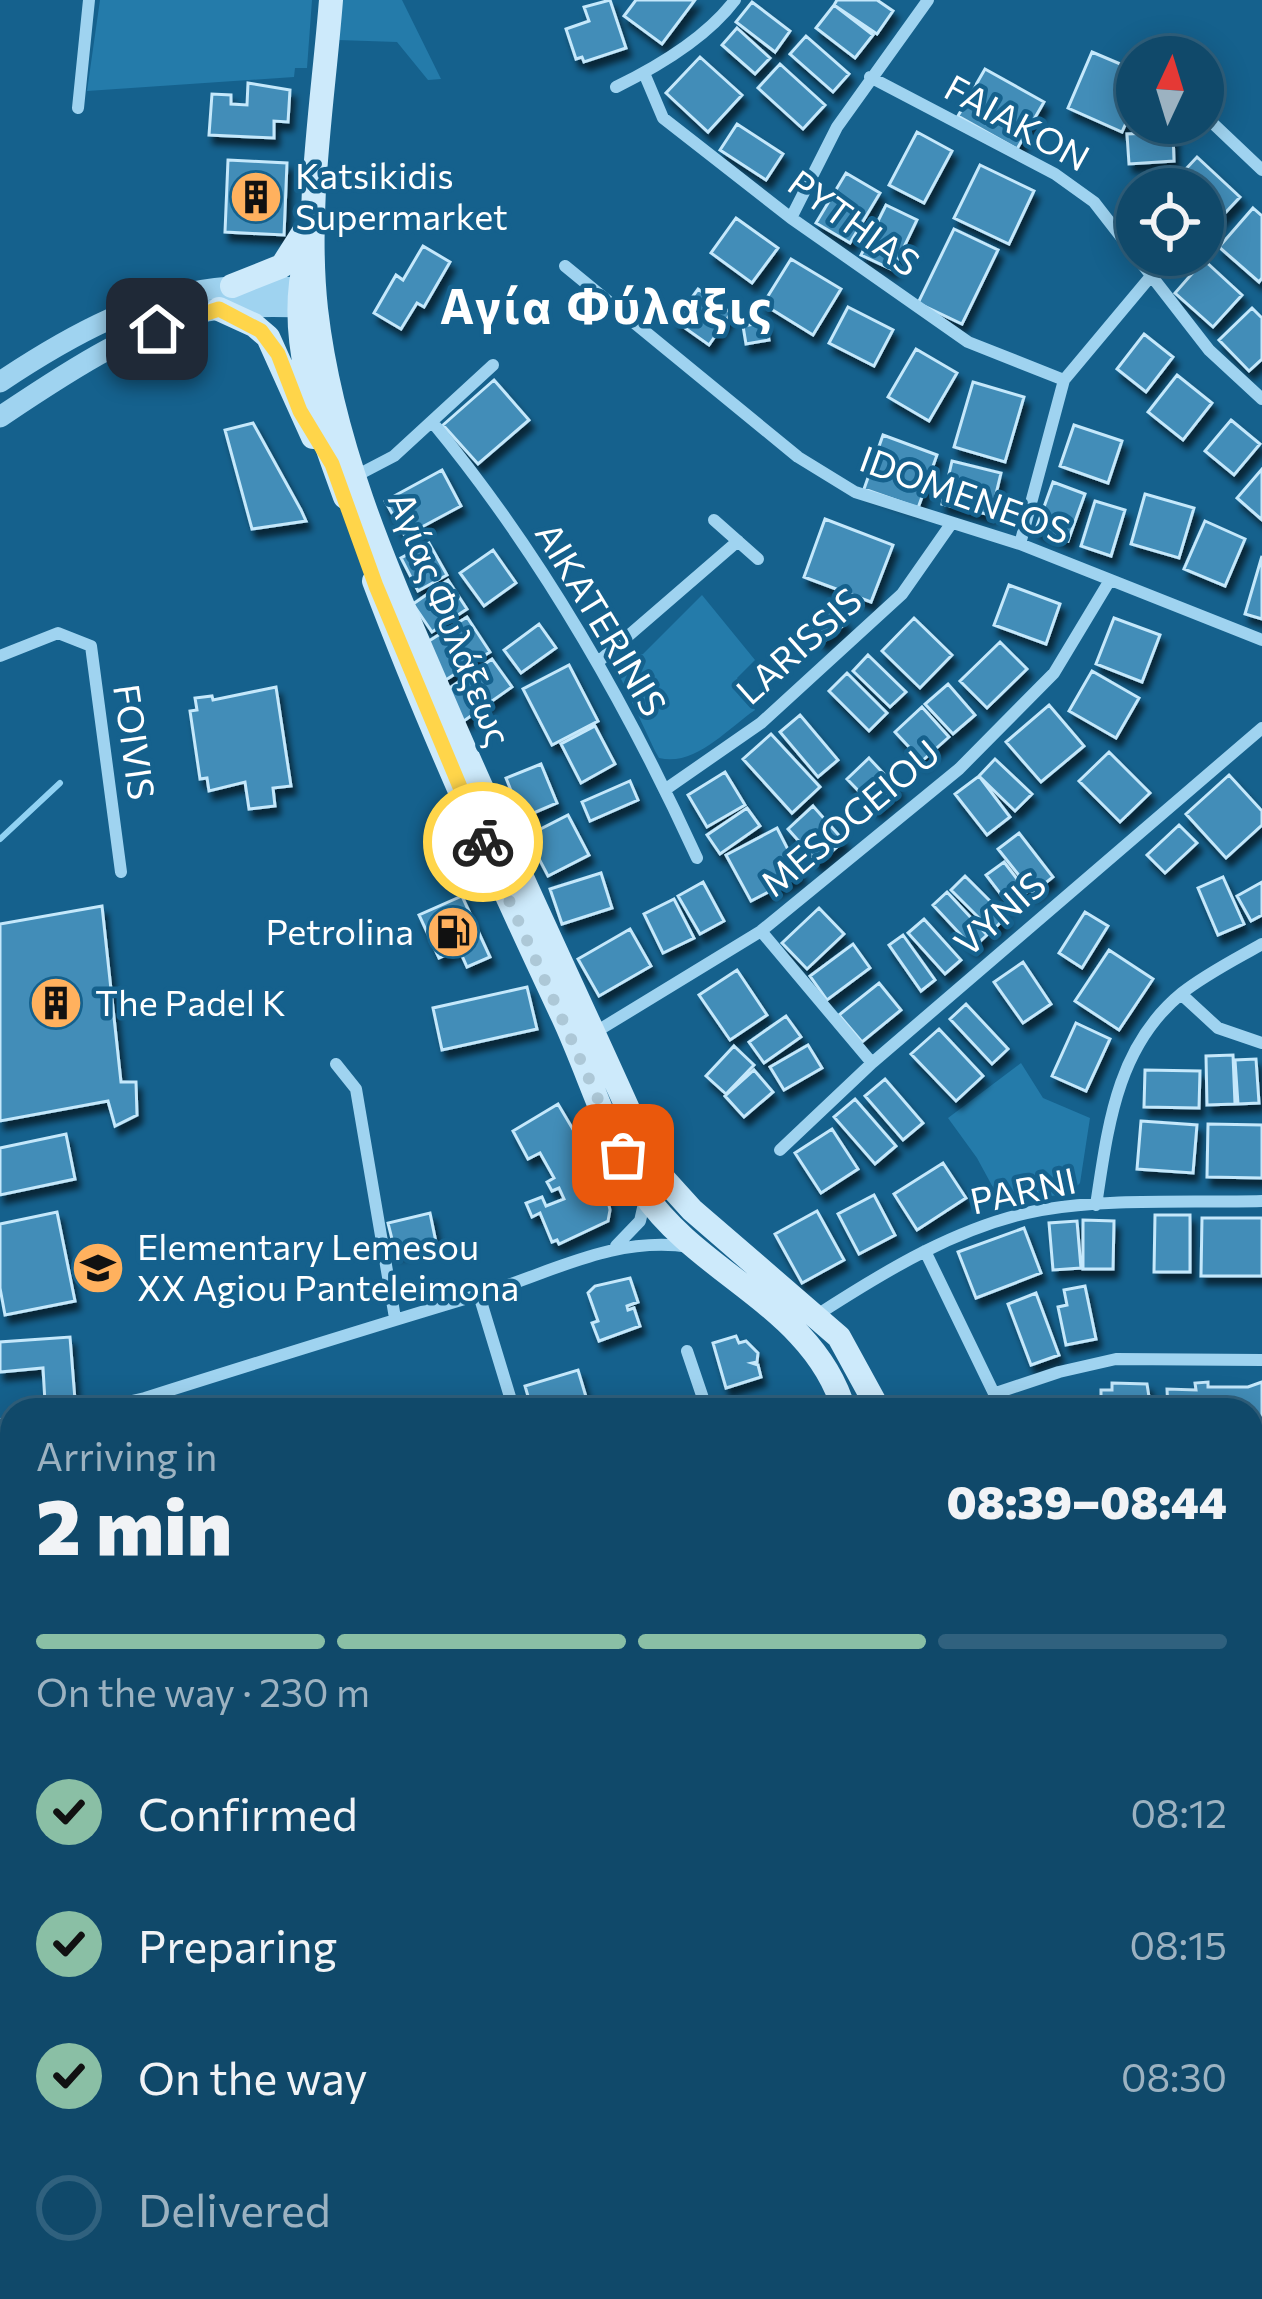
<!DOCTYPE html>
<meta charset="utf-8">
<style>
body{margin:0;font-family:Commissioner,sans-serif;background:#195070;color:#f1f3f6;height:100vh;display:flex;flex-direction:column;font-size:45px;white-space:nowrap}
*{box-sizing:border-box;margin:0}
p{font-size:39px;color:#9cb2c1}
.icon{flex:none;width:66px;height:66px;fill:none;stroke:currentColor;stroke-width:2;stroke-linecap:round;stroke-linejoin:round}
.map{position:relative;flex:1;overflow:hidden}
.details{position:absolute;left:0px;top:1398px;width:1263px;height:903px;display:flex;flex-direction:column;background:#10496a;border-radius:36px 36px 0 0;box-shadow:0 6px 30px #0003,0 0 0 3px #30617e}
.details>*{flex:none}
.needle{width:78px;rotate:4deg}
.buttons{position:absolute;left:1116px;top:36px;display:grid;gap:24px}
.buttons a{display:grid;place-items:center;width:108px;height:108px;border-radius:50%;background:#10496a;box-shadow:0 6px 30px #0003,0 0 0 3px #30617e;font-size:60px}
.pin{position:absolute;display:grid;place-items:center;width:102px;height:102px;color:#fff;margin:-51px;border-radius:24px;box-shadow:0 6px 18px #0006}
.courier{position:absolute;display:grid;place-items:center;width:120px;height:120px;margin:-60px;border:9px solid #ffd54a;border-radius:50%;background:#fff;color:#222;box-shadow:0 3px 15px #0007}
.head em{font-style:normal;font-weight:800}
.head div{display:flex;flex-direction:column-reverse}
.head{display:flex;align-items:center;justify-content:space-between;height:204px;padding:0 36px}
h1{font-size:78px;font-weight:800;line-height:90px}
.bar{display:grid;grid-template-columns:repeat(4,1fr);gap:18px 12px;align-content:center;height:144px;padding:0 36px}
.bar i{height:15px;border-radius:9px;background:#30617e}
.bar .active{background:#8abfa5}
.bar p{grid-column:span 4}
ol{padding:0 36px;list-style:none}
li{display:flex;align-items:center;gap:36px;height:132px}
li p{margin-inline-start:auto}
li .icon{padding:12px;border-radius:50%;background:#8abfa5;color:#111;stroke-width:4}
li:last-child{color:#9cb2c1}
li i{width:66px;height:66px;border:6px solid #30617e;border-radius:50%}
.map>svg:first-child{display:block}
.green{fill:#247baa}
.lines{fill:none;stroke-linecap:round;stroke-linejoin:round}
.stream{stroke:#91d2f3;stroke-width:6}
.building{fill:#428db8;stroke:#c5e8fb;stroke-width:3;filter:url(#shadow)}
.minor{stroke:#9fd3f0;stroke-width:12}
.tertiary{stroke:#9fd3f0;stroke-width:21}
.secondary{stroke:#cdeafb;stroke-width:24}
.trunk{stroke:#f4faff;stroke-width:33}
.done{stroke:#adc8d7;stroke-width:12;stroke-dasharray:0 21.6}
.route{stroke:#ffd54a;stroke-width:15}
.labels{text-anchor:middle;stroke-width:9;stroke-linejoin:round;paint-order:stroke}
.street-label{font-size:36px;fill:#fff;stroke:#15618d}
.poi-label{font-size:36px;fill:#fff;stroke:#15618d;text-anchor:start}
.district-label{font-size:48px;font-weight:bold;letter-spacing:3px;fill:#fff;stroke:#15618d}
</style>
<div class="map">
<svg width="1262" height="2299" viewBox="0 0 1262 2299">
<defs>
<filter id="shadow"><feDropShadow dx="4.5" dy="8" stdDeviation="3" flood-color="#0009"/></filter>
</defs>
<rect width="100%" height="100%" fill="#15618d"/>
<!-- green -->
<path class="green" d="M100 0H312L307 68H295L294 77 87 91Z
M342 0H402L441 79 428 80 397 42 338 40Z
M702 595 755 660 737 678 755 710C727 729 695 767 659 758L655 751 615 666 623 658 643 654Z
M1021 1063 1043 1098 1090 1118 1080 1183 1070 1193 1002 1204 977 1158 948 1118Z
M12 1989V2289H413L419 2299H0V1994Z"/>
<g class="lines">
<!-- stream -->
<path class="stream" d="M0 839 60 783
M532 2289 536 2299"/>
</g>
<!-- building -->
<path class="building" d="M610 0 626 48 584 62 582 57 576 59 566 29 589 21 584 7Z
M636 0H695L662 44 624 16Z
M837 0H877L893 11 877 34 834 5Z
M752 2 790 31 775 52 736 22Z
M834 5 873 35 855 58 816 28Z
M737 28 770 58 755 74 722 45Z
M806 36 849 74 833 92 790 54Z
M1092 52 1137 71V98L1122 132 1068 108Z
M700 57 742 95 708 132 666 93Z
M780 64 825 105 803 129 758 88Z
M985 69 1044 102 1017 149 958 116Z
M248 83 290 90 288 122 274 121V138L209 135 212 94 231 95V104L247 105Z
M737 124 783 154 766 180 720 150Z
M917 132 952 151 924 203 889 185Z
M1173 132 1174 161 1129 164 1127 134Z
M1197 157 1240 197 1214 225 1203 215V189H1175L1171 185Z
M228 160 287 163 284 235 225 232Z
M980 165 1034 191 1009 244 954 218Z
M846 173 880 193 850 243 816 223Z
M886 205 917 220 893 270 861 255Z
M1253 208 1262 216V278L1259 282 1219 247Z
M736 218 778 248 752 283 711 253Z
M954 229 998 250 962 324 918 303Z
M423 246 450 262 424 307 417 303 401 329 374 313 396 275 403 280Z
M791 259 841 289 813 335 763 304Z
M1204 260 1242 295 1213 327 1175 293Z
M698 289 731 313 709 345 675 321Z
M848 307 893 330 874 366 829 343Z
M1252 308 1262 318V359L1249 371 1219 340Z
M766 322 769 340 746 344 743 326Z
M1144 334 1173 357 1146 392 1117 369Z
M916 349 957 373 929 421 888 397Z
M1177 375 1212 403 1183 440 1148 412Z
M494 380 529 420 478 464 443 425Z
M973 382 1024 397 1005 462 954 447Z
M1231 420 1260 444 1234 475 1205 451Z
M253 423 301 510 306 521 252 529 225 430Z
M1074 425 1122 441 1108 483 1060 466Z
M883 435 937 455 918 508 864 489Z
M952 461 1001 473 991 515 942 504Z
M1262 469V520L1237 498Z
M442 470 461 506 405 536 385 501Z
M1053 482 1085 494 1068 541 1036 529Z
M1145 494 1194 508 1179 558 1131 544Z
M1095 501 1125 510 1111 556 1081 546Z
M825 519 893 545 871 602 804 577Z
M1205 521 1245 539 1225 586 1184 569Z
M429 543 447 575 418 591 401 558Z
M493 550 516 583 484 606 460 573Z
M1262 556V619L1245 614Z
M448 580 467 609 432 632 413 604Z
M1009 585 1060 604 1046 644 994 625Z
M832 607 846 623 823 642 809 626Z
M467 617 490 652 444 681 421 646Z
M914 618 952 655 920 688 882 651Z
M1114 618 1160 635 1142 682 1096 664Z
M539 624 556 648 521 673 504 650Z
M1000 642 1027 669 987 708 960 681Z
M868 655 906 692 890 707 853 671Z
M492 659 512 687 461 723 441 694Z
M569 665 598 721 552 745 523 689Z
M1092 671 1139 698 1116 738 1069 711Z
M847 673 887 713 869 731 829 691Z
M948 684 975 715 953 734 925 704Z
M276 687 291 786 273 788 275 806 249 809 245 782 209 791 207 778 200 779 190 711 197 710 195 698 212 696 213 700Z
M1049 705 1084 746 1041 782 1006 742Z
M922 707 949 737 922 761 895 732Z
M800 715 838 760 818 777 780 732Z
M595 726 615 764 581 783 561 744Z
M771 734 820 787 792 813 743 759Z
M1109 752 1150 793 1120 822 1079 781Z
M869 758 899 790 877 810 847 779Z
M995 759 1032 794 1015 811 979 776Z
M541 764 557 803 522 818 506 778Z
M725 772 745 805 707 827 688 795Z
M1229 775 1262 811V825L1226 858 1186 814Z
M979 776 1010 817 987 835 955 794Z
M630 781 638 800 590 821 582 802Z
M813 806 844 841 818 863 788 829Z
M747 808 760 826 720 854 707 835Z
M568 815 589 855 548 876 527 836Z
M1179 825 1197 843 1165 873 1147 855Z
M777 828 801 875 751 901 726 855Z
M1019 833 1053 877 1033 893 998 849Z
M1004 862 1027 892 1009 905 986 875Z
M601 873 612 908 562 924 550 889Z
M965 876 1006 917 992 931 951 890Z
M1223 877 1244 924 1218 935 1198 888Z
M703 882 724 921 700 934 678 896Z
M1262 882V915L1251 921 1237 896Z
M947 892 987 935 973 948 933 905Z
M462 896 490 957 467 967 459 949 439 958 419 915Z
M674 899 694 938 663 953 644 914Z
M102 906 121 1082H136L137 1115 115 1126 108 1101 0 1121V924Z
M819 908 844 934 807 969 782 943Z
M1085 912 1108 926 1082 968 1059 953Z
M924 919 961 960 945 974 908 933Z
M630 929 651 966 599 996 578 959Z
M903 935 935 980 921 991 889 945Z
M853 944 870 968 827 1000 810 976Z
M1109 950 1153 979 1119 1030 1075 1001Z
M1023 962 1051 1004 1023 1023 994 982Z
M737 970 767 1015 730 1040 699 995Z
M879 983 901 1010 862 1042 839 1015Z
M527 987 537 1029 442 1050 433 1008Z
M966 1004 1008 1049 992 1064 950 1019Z
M786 1016 801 1037 764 1063 749 1042Z
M1076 1023 1110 1039 1086 1091 1052 1076Z
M939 1029 983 1076 956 1101 911 1054Z
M808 1045 822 1068 784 1090 770 1067Z
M734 1046 754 1065 726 1094 706 1076Z
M1233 1055 1235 1104 1207 1105 1206 1056Z
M1256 1059 1259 1103 1238 1104 1235 1060Z
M754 1070 773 1092 744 1117 725 1096Z
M1145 1070 1200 1071 1199 1108 1144 1107Z
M885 1079 923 1123 903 1140 865 1096Z
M855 1099 896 1146 875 1164 834 1117Z
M558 1104 597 1170 594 1172 606 1192 610 1210 608 1221 559 1244 557 1240 552 1242 540 1213 532 1217 526 1203 542 1197 546 1206 564 1199 559 1188 552 1191 547 1182 554 1178 540 1153 528 1159 513 1131Z
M1141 1121 1197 1125 1193 1173 1137 1169Z
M1208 1124 1262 1125V1178L1207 1177Z
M832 1129 858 1169 821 1193 795 1153Z
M66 1134 75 1179 0 1195V1148Z
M943 1163 966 1198 917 1230 894 1194Z
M874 1195 895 1235 859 1254 838 1214Z
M817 1211 844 1260 802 1283 775 1234Z
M57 1212 75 1301 5 1315 0 1288V1224Z
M430 1213 436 1242 395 1251 388 1223Z
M1155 1215H1190V1272H1154Z
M1202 1218H1262V1276H1201Z
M1083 1220 1114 1221 1113 1269H1083Z
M1077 1221 1081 1268 1053 1270 1049 1223Z
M1024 1228 1041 1273 976 1298 958 1252Z
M630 1278 638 1302 627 1306 628 1310 634 1308 640 1326 599 1341 592 1323 598 1321 588 1293 595 1286Z
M1085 1286 1096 1339 1066 1345 1058 1307 1067 1305 1064 1290Z
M1036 1293 1059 1355 1031 1365 1008 1304Z
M736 1336 739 1343 746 1341 758 1353 757 1362 752 1363 758 1365 761 1377 726 1388 713 1343Z
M70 1337 75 1400 45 1402 43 1368 0 1372V1342Z
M578 1370 590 1410H532L525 1386Z
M1208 1382V1387H1248L1262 1382V1497H1251V1410H1168L1167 1389 1196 1390 1195 1383Z
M1112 1383 1147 1384 1151 1410H1101V1390H1112Z
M0 1576 12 1613V1629L0 1632Z
M12 1690V1774L0 1778V1694Z
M1251 1889 1262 1911V1918L1251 1924Z
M716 2289H775L783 2299H724Z
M1191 2289H1240L1246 2299H1196Z"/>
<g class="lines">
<!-- minor -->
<path class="minor" d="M644 73 663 118 791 218 968 342 1064 380
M870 77 1055 174 1094 202 1209 350 1262 399
M616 87C657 67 707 37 735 0
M78 108 89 0
M1203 114 1262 170
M791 218 837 127 928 0
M565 266 798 457 855 492 1020 544 1262 640
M433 423C542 555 626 703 697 858
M350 479 394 456 493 365
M714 520 758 559
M1020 544 1064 380 1151 276
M0 656 58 633 91 646 121 872
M598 662 738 541
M666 789 761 723 902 594 951 524
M761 931 872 1063
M1181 994 1218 1028 1262 1043
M594 1033 761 931 959 769 1054 673 1110 580
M336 1064 356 1089 395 1318
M780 1150 872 1063 1262 728
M1096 1205C1108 1127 1116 1047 1182 993 1206 974 1236 959 1262 944
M616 1246 640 1221 645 1199
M925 1251 1002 1410
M479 1295 514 1410
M817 1315C885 1271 960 1225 1041 1210 1113 1198 1190 1203 1262 1201
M687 1351 707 1410
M996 1393 1059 1372 1116 1359 1262 1360
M93 1410 145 1398C256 1363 367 1328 478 1295 549 1274 614 1235 690 1247
M0 1424 12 1423
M1251 1851H1262
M1251 2075 1262 2097
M923 2289 928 2299"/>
<!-- tertiary -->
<path class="tertiary" d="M0 382C69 336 145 293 230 287 257 284 286 288 313 289
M0 417C61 376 146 318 220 309 251 305 284 307 315 307
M878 2289 882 2299
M638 2299 648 2289"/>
<!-- secondary -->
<path class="secondary" d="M331 0C323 102 305 207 316 309 331 440 383 562 435 681 500 835 573 985 641 1138L663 1178 692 1210 839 1337 879 1410
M306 257C285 336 318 423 345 497
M232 286 282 266 303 233
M219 309 254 325 268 337 313 437
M374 581C430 730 496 874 563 1017 590 1075 607 1138 643 1192 699 1275 814 1307 844 1410
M1130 2289 1135 2299
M1162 2289 1167 2299"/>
<!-- trunk -->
<path class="trunk" d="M1251 1538H1262
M1251 1572H1262
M1251 1602H1262
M1251 1641 1262 1640
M0 1817 12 1811
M0 1861 12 1854
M0 1894 12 1887
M0 1937 12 1930"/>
</g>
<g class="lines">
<!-- done -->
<path class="done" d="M483 842 623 1155"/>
<!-- route -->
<path class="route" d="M157 329 219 309 261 331 278 354 300 411 332 464 376 586 483 842"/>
</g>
<!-- icons -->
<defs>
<g id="building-disc" transform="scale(2.7)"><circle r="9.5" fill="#ffb15e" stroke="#15618d"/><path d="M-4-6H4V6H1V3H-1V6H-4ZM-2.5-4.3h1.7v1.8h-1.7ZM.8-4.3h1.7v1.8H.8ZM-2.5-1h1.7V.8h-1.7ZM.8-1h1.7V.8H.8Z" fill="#111"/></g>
<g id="fuel-disc" transform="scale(2.7)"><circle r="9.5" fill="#ffb15e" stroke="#15618d"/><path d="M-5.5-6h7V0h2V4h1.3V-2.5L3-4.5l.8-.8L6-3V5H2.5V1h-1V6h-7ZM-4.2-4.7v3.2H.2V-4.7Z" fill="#111"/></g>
<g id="school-disc" transform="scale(2.7)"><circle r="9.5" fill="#ffb15e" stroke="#15618d"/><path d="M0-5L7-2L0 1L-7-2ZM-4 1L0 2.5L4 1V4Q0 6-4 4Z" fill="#111"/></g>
</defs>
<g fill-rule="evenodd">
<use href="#building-disc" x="256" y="197"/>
<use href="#fuel-disc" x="453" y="932"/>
<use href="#building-disc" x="56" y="1003"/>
<use href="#school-disc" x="98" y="1268"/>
</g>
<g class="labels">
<!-- street labels -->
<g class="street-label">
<text transform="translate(1017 123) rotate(29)" y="13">FAIAKON</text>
<text transform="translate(854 223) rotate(36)" y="13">PYTHIAS</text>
<text transform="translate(965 495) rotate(20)" y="13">IDOMENEOS</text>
<text transform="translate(450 619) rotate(68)" y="13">Αγίας Φυλάξεως</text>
<text transform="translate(601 619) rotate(59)" y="13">AIKATERINIS</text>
<text transform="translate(799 646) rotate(-42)" y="13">LARISSIS</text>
<text transform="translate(134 742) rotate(82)" y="13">FOIVIS</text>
<text transform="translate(850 818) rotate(-40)" y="13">MESOGEIOU</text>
<text transform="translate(1000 914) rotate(-41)" y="13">VYNIS</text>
<text transform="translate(1023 1191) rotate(-12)" y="13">PARNI</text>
</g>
<!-- poi labels -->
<g class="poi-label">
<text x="295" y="189">Katsikidis<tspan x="295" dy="41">Supermarket</tspan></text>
<text x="414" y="945" text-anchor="end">Petrolina</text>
<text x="95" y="1016">The Padel K</text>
<text x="137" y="1260">Elementary Lemesou<tspan x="137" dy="41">XX Agiou Panteleimona</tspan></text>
</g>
<!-- district labels -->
<g class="district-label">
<text x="607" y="324">Αγία Φύλαξις</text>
</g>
</g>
</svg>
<div class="buttons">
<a><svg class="needle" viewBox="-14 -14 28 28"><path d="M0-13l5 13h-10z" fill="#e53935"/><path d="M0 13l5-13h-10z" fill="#9cb2c1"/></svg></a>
<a><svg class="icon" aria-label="locate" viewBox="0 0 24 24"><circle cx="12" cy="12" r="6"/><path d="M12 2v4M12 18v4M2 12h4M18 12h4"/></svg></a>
</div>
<div class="pin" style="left:623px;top:1155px;background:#ea580c"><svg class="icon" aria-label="bag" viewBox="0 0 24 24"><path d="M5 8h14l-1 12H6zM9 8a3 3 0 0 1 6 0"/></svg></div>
<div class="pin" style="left:157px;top:329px;background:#1f2937"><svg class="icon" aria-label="home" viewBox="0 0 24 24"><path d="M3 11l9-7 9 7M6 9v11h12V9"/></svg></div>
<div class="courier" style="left:483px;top:842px"><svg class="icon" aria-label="bike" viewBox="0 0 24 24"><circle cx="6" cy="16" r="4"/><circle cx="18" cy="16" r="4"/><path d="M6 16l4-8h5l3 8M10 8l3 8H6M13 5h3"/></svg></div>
<section class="details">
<div class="head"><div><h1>2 min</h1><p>Arriving in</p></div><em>08:39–08:44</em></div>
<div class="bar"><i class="active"></i><i class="active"></i><i class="active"></i><i></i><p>On the way · 230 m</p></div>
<ol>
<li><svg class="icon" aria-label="check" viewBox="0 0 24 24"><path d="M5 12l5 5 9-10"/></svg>Confirmed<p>08:12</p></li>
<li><svg class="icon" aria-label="check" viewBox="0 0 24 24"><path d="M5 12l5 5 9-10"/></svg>Preparing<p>08:15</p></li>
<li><svg class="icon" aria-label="check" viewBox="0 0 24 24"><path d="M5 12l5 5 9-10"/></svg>On the way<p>08:30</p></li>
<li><i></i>Delivered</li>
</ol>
</section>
</div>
